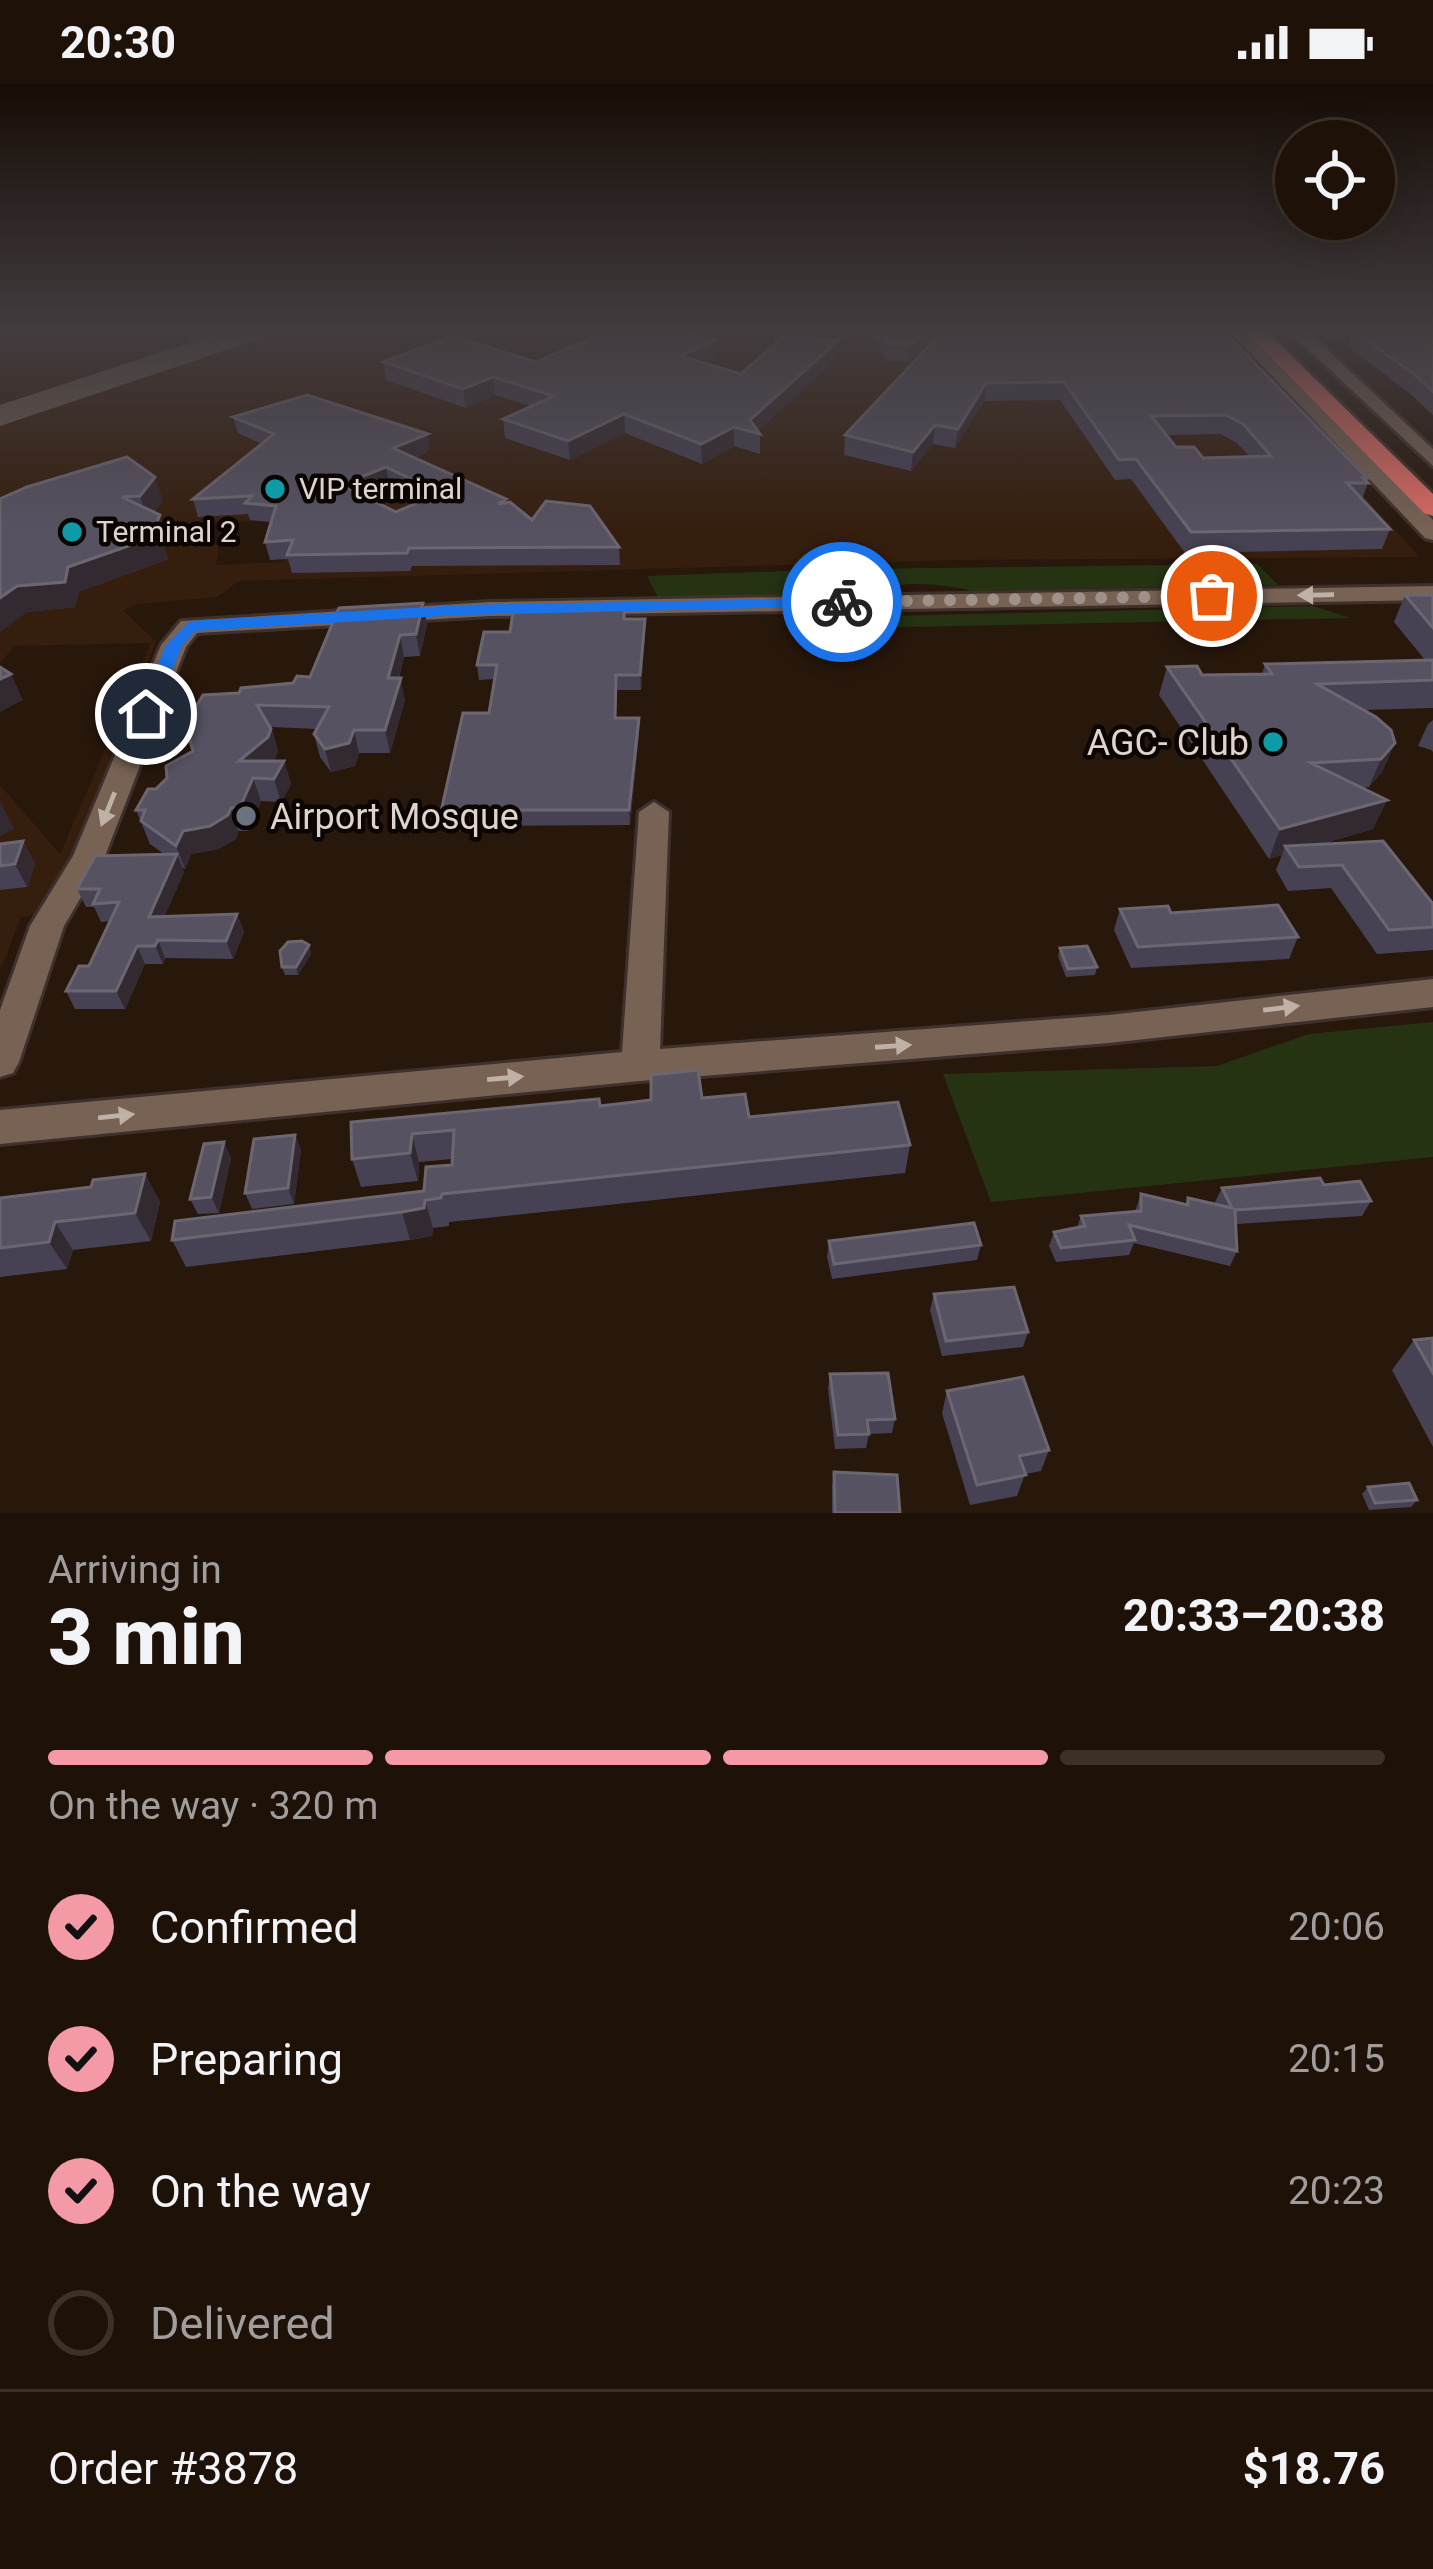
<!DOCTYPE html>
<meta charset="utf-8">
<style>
body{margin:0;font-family:Roboto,sans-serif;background:#261a12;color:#f1f3f6;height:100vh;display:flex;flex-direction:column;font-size:45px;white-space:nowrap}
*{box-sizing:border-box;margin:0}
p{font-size:39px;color:#a19d9c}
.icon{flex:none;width:66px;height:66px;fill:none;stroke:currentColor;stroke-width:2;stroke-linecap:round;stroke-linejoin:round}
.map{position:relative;height:1429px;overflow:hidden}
.sheet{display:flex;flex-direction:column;background:#1e1108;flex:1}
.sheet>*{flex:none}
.tools{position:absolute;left:1275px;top:36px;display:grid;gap:24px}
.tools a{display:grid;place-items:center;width:120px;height:120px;border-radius:50%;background:#1e1108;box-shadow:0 6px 30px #0003,0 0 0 3px #3c3129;font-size:60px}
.pin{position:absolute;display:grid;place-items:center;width:102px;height:102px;color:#fff;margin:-51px;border:6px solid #fff;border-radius:50%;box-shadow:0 3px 12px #0007}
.courier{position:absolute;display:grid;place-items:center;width:120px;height:120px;margin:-60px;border:9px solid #1a73e8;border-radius:50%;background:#fff;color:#222;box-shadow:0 3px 15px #0007}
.head em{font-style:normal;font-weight:800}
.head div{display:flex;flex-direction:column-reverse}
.head{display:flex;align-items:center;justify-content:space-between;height:204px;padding:0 48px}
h1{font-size:78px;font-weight:800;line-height:90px}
.bar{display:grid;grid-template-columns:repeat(4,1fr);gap:18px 12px;align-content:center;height:144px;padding:0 48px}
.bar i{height:15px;border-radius:9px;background:#3c3129}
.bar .on{background:#f49aa6}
.bar p{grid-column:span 4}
.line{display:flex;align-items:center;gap:30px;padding:0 48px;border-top:3px solid #3c3129}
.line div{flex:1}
ol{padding:0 48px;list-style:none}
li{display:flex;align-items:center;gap:36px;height:132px}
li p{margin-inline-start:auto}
li .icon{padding:12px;border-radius:50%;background:#f49aa6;color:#111;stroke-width:4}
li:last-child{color:#a19d9c}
li i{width:66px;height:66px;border:6px solid #3c3129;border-radius:50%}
.status{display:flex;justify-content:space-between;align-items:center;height:84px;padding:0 60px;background:#1e1108;direction:ltr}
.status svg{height:33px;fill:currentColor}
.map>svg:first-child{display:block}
.built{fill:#351e0e;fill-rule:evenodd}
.green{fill:#253313}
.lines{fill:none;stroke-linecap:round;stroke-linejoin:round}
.taxiway{fill:#6c5e53;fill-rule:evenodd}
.minor-casing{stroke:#3e312d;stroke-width:6}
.highway-casing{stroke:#3e312d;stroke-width:6}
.minor{fill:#776254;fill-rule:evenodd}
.highway{fill:#db6a63;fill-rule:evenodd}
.wall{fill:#464254;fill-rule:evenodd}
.shaded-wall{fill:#332a31}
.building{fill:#565261;stroke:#6c6671;stroke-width:3;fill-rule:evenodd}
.oneway{fill:#c0b1a7}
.route{fill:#1a73e8}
.done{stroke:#9f9188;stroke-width:12;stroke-dasharray:0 21.6}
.culture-dot{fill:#0f9aa8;stroke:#0b0502;stroke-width:4.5}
.worship-dot{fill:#6b7280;stroke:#0b0502;stroke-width:4.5}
.labels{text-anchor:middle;stroke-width:9;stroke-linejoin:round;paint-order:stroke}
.far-poi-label{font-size:30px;fill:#dfd3cb;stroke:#0b0502;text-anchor:start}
.poi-label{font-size:36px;fill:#dfd3cb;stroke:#0b0502;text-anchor:end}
</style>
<div class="status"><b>20:30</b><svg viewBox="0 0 49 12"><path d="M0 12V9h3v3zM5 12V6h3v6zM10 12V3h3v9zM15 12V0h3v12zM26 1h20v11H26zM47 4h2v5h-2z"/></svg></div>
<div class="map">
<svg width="1433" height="1429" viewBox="0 0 1433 1429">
<rect width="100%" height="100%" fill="#28170b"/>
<!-- built -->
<path class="built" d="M0 247H1211L1420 473 956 476 239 497 217 513 138 520 123 526 156 558 71 774 39 830 21 833 0 887V701L60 770 151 559 14 562 0 580ZM297 435 284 478 216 481 219 463 213 459 171 448 158 450 161 441Z"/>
<!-- green -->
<path class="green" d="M1257 480 1278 501 972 507C939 499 899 496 867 509L661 519 647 492 843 485Z
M1313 522 1351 534 800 545 803 534Z
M1433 938V1073L991 1118 943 990 1217 982 1309 950Z"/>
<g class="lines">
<!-- taxiway -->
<path class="taxiway" d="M225 247H270L265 253 0 342V321Z"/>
<!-- minor casing -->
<g class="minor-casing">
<path id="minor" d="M1230 247H1247L1433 436V456L1425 454Z
M1289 247H1307L1433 365V382Z
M1433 502V516L490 532 197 549 186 563 105 772 64 842 19 978 13 989 0 993V926L30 842 73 772 161 561 181 537 490 518Z
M654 718 669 728 660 965 1109 931 1433 895V923L1109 959 640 997 0 1060V1026L622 968 639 728Z"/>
</g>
<!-- highway casing -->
<g class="highway-casing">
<path id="highway" d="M1245 247H1266L1433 410V432L1424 429Z"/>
</g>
<!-- minor -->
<use href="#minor" class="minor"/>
<!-- highway -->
<use href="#highway" class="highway"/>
</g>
<!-- wall -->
<path class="wall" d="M590 247H732L714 255 715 273 703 279 741 290 777 259 771 247H815L817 256 838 273 758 347 760 350V370L734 362 702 380 625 349 570 376 505 354 503 335 531 322 495 311 466 324 386 296 383 278H536L601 250Z
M872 247H979L980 249H1006L1005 247H1223L1367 394 1366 397 1368 399 1362 415 1390 445 1382 465 1185 469 1131 395 1115 396 1060 316 984 317 955 364 933 360 911 387 844 371 845 351 924 268 907 277H886ZM1221 350 1237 359 1249 372 1203 374 1176 363 1166 351Z
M1353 247 1433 248V331L1408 308 1348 263Z
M233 333 430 366 414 374 506 419 532 436 619 463 620 481 412 482 410 487 292 489 288 475 270 476 265 458 271 438 250 436 248 430 198 433 193 415 262 360 238 349ZM389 400 423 416 396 428 362 411Z
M127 373 163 417 154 428 168 455 164 465 168 475 78 508 75 523 27 528Z
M1405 511H1433V624L1364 626 1395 659 1382 688 1369 703 1362 704 1387 716 1373 745 1318 761 1433 820V866L1377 870 1331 804 1288 807 1276 786 1282 771 1269 775 1159 611 1167 583 1202 591 1262 590 1265 580 1425 576 1394 538Z
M423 519 427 540 420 572 404 573 399 594 405 616 390 669H359L355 682 331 688 320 673 314 650 317 645 271 643 278 667 274 677H284L291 700 281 718 261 717 248 747H238L236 755 218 765 191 770 185 785 182 783 184 788 164 833 237 830 244 848 233 875 165 874 163 880H145L125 925H75L66 907 89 882 110 837 101 838 94 823H86L77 805 164 770 150 760 136 726 193 667 191 631 239 609 293 599 310 593Z
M625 535 645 549 641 606H617L616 634H639V649L630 741 462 742 461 747H443L440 732 489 629 495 595 479 596 477 581 510 548Z
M1433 636V668L1431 666 1418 662 1428 640Z
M23 757 35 780 27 803 0 806V760Z
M1120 825 1171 829 1298 853 1289 875 1131 884 1114 846Z
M309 861 311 870 298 891H285L282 883Z
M1060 864 1097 883 1095 891 1066 893 1058 872Z
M702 1014 749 1033 910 1061 905 1089 449 1138V1142L433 1144 432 1152 410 1156 186 1183 172 1156 424 1107 452 1081V1075L419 1078 418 1097 361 1103 352 1075 351 1038Z
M295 1051 301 1066 294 1120 252 1125 245 1109Z
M224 1058 231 1074 219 1129 198 1130 190 1115Z
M145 1090 160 1118 151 1157 73 1166 67 1185 0 1193V1114L91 1103Z
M1324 1101 1371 1117 1362 1132 1236 1140 1237 1167 1230 1182 1134 1159 1129 1171 1056 1178 1049 1162 1054 1148 1077 1144 1081 1132 1135 1127 1141 1110 1185 1121 1188 1114 1216 1120 1215 1118 1222 1104Z
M829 1157 981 1161 977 1176 832 1195 827 1173Z
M934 1210 1028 1248 1023 1263 942 1272 930 1226Z
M1433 1254V1363L1392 1286 1414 1256Z
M830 1290 895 1335 892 1349 869 1350 866 1364 835 1365 828 1305Z
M947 1307 1049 1366 1041 1387 1025 1390 1017 1412 970 1421 942 1329Z
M834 1388 900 1429H832V1402Z
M1368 1403 1417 1416 1411 1423 1369 1426 1362 1410Z"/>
<!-- shaded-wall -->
<path class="shaded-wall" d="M693 247H732L690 266 689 249Z
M932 247H954L953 252 907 277 909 260Z
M715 256V273L680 290V272Z
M839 256 838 273 756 349 750 336Z
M493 293 495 311 466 324 463 305Z
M986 299 984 317 955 364 958 345Z
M624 330 625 349 570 376 568 357Z
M935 341 933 360 911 387 913 368Z
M734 343V362L702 380 701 360Z
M428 350 430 366 396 381 393 364Z
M386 383 389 400 345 418 341 401Z
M155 393 163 417 147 435 140 412Z
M160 431 168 455 164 465 168 475 78 508 75 523 27 528 0 548V514L17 502 153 447Z
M423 519 427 540 420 572 416 550Z
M645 535V549L641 606 640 591Z
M400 551 404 573 393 616 388 594Z
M11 590 23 616 0 628V595Z
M401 594 405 616 390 669 385 646Z
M639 634V649L630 741 629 726Z
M271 645 278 667 275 676 246 700 239 677Z
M354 646 359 669 355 682 331 688 325 665Z
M1395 659 1382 688 1369 703 1381 675Z
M284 677 291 700 281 718 274 695Z
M253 694 261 717 248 747 240 723Z
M1387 716 1373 745 1289 769 1285 762 1282 771 1269 775 1280 745Z
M0 717 14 745 0 752Z
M231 724 238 747 236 755 218 765 191 770 185 785 176 762 183 747Z
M23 757 35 780 27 803 15 780Z
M177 770 184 788 156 851 149 833Z
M237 830 244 848 233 875 226 857Z
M158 856 165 874 163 880 155 862Z
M309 861 311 870 298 891 296 883Z
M137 862 145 880 125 925 116 907Z
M412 1050 419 1078 418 1097 410 1069Z
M295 1051 301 1066 294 1120 288 1104Z
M224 1058 231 1074 219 1129 211 1113Z
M145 1090 160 1118 151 1157 135 1129Z
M425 1116 433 1144 432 1152 410 1156 402 1128Z
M55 1138 73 1166 67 1185 49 1158Z"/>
<!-- building -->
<path class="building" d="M607 247H693L689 249 715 256 680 272 741 290 783 253 780 247H815L817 256H839L750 336 760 350 734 343 701 360 624 330 568 357 503 335 554 312 493 293 463 305 383 278 453 252 536 278Z
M881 247H932L909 260H888Z
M943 247H979L980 249 1020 247H1223L1367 394H1363L1368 399H1347L1390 445 1191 448 1136 375 1119 376 1064 298 986 299 958 345 935 341 913 368 845 351ZM1226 331 1243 340 1271 372 1203 374 1194 363H1176L1151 332Z
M1354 247 1433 248V308L1415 291Z
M307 311 428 350 393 364 506 415 498 420 510 418 532 436 546 417 590 422 619 463 409 464 407 469 287 471 293 456 265 458 276 422 245 419 252 412 193 415 274 350 233 333ZM386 383 440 409 396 428 341 401Z
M127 373 155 393 140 412 122 413 160 431 153 447 160 451 68 483 65 498 17 502 0 514V415L27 403Z
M1405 511H1433V544Z
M423 519 416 550 400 551 388 594H401L385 646H354L349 659 325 665 314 650 329 623 257 621 271 645 268 653 239 677H284L274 695 253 694 240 723 231 724 228 731 210 742 183 747 176 762 141 737 145 726H136L148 705H156L167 694 166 682 193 667 182 631H191L203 611 239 609 241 604 293 599 297 592 310 593 339 524Z
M624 520V535H645L640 591H616L615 634H639L629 726H459L458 732H440L463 629H489L497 581H477L484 548H510L514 522Z
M1433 576V596L1317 600 1376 633 1391 646 1395 659 1381 675 1311 679 1387 716 1280 745 1167 583 1197 582 1202 591 1272 590 1265 580Z
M0 583 11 590 0 595Z
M23 757 15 780 0 782V760Z
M1383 757 1433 820V843L1389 846 1342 781 1299 783 1285 762Z
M177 770 149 833 237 830 226 857 158 856 155 862H137L116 907H66L79 882H89L119 818 93 820 100 805H77L95 772Z
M1278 821 1298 853 1138 863 1120 825 1168 822 1171 829Z
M302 857 309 861 296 883H282L280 867 288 858Z
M1087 862 1097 883 1068 885 1060 864Z
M698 986 702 1014 745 1010 749 1033 898 1018 910 1061 442 1110 441 1114 425 1116 424 1124 402 1128 172 1156 175 1137 424 1107 426 1083 452 1081 454 1046 412 1050 410 1069 352 1075 351 1038 599 1015 600 1022 651 1016V991Z
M295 1051 288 1104 245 1109 254 1055Z
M224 1058 211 1113 190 1115 204 1060Z
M145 1090 135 1129 55 1138 49 1158 0 1164V1114L91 1103 93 1096Z
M1320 1094 1324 1101 1360 1097 1371 1117 1235 1126 1237 1167 1129 1141 1135 1156 1061 1164 1054 1148 1085 1142 1081 1132 1141 1127V1110L1188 1121V1114L1232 1124 1222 1104Z
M974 1139 981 1161 834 1180 829 1157Z
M1014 1203 1028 1248 946 1257 934 1210Z
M1433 1254V1289L1414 1256Z
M888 1289 895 1335 867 1336 869 1350 838 1351 830 1290Z
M1023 1293 1049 1366 1019 1372 1026 1391 977 1401 947 1307Z
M834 1388 897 1391 900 1429H835Z
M1409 1399 1417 1416 1375 1419 1368 1403Z"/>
<!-- one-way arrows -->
<defs><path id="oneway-solid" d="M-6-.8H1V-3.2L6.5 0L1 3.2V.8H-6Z" transform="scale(3)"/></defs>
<g class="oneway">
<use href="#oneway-solid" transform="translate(1316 511) rotate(179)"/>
<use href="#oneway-solid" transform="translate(108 725) rotate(112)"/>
<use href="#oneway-solid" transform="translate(1281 924) rotate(-7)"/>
<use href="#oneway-solid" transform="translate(893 962) rotate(-4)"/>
<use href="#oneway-solid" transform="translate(505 994) rotate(-5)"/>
<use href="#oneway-solid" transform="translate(116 1032) rotate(-6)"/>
</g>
<!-- sky -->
<linearGradient id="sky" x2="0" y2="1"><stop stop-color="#160d06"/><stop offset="0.55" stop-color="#423c3f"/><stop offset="1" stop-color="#423c3f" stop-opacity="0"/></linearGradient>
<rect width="1433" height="447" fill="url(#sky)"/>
<!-- route -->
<path class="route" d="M842 514 848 515V522L461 531 195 547 182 562 153 633 137 630 166 561 190 537 461 521Z"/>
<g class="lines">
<!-- done -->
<path class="done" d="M842 518 1212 512"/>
</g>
<!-- markers -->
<g class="culture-dot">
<circle cx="275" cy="405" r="12"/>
<circle cx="72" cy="448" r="12"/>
<circle cx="1273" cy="658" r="12"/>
</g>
<circle class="worship-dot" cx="246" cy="732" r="12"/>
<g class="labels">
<!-- far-poi labels -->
<g class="far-poi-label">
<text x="299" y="415">VIP terminal</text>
<text x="96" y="458">Terminal 2</text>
</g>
<!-- poi labels -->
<g class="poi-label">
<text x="1249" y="671">AGC- Club</text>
<text x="270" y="745" text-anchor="start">Airport Mosque</text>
</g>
</g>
</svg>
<div class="tools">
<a><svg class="icon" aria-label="locate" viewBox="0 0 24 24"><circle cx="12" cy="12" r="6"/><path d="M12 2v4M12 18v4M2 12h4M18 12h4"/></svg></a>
</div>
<div class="pin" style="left:1212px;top:512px;background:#ea580c"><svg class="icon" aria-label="bag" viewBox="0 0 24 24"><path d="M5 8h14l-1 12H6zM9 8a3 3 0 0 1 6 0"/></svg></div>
<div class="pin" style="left:146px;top:630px;background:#1f2937"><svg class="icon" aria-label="home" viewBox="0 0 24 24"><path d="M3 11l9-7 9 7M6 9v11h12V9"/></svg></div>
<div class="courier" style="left:842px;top:518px"><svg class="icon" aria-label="bike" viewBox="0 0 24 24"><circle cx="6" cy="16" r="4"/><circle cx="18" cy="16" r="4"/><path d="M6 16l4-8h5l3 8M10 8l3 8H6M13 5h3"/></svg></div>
</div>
<section class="sheet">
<div class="head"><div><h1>3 min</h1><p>Arriving in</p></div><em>20:33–20:38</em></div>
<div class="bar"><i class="on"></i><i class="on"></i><i class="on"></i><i></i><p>On the way · 320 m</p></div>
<ol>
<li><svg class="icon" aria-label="check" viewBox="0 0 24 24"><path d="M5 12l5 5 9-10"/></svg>Confirmed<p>20:06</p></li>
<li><svg class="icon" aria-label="check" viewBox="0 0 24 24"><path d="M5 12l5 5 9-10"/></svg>Preparing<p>20:15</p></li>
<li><svg class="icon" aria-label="check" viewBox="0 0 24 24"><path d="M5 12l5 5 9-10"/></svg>On the way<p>20:23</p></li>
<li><i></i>Delivered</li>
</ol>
<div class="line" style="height:156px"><div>Order #3878</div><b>$18.76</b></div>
</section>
